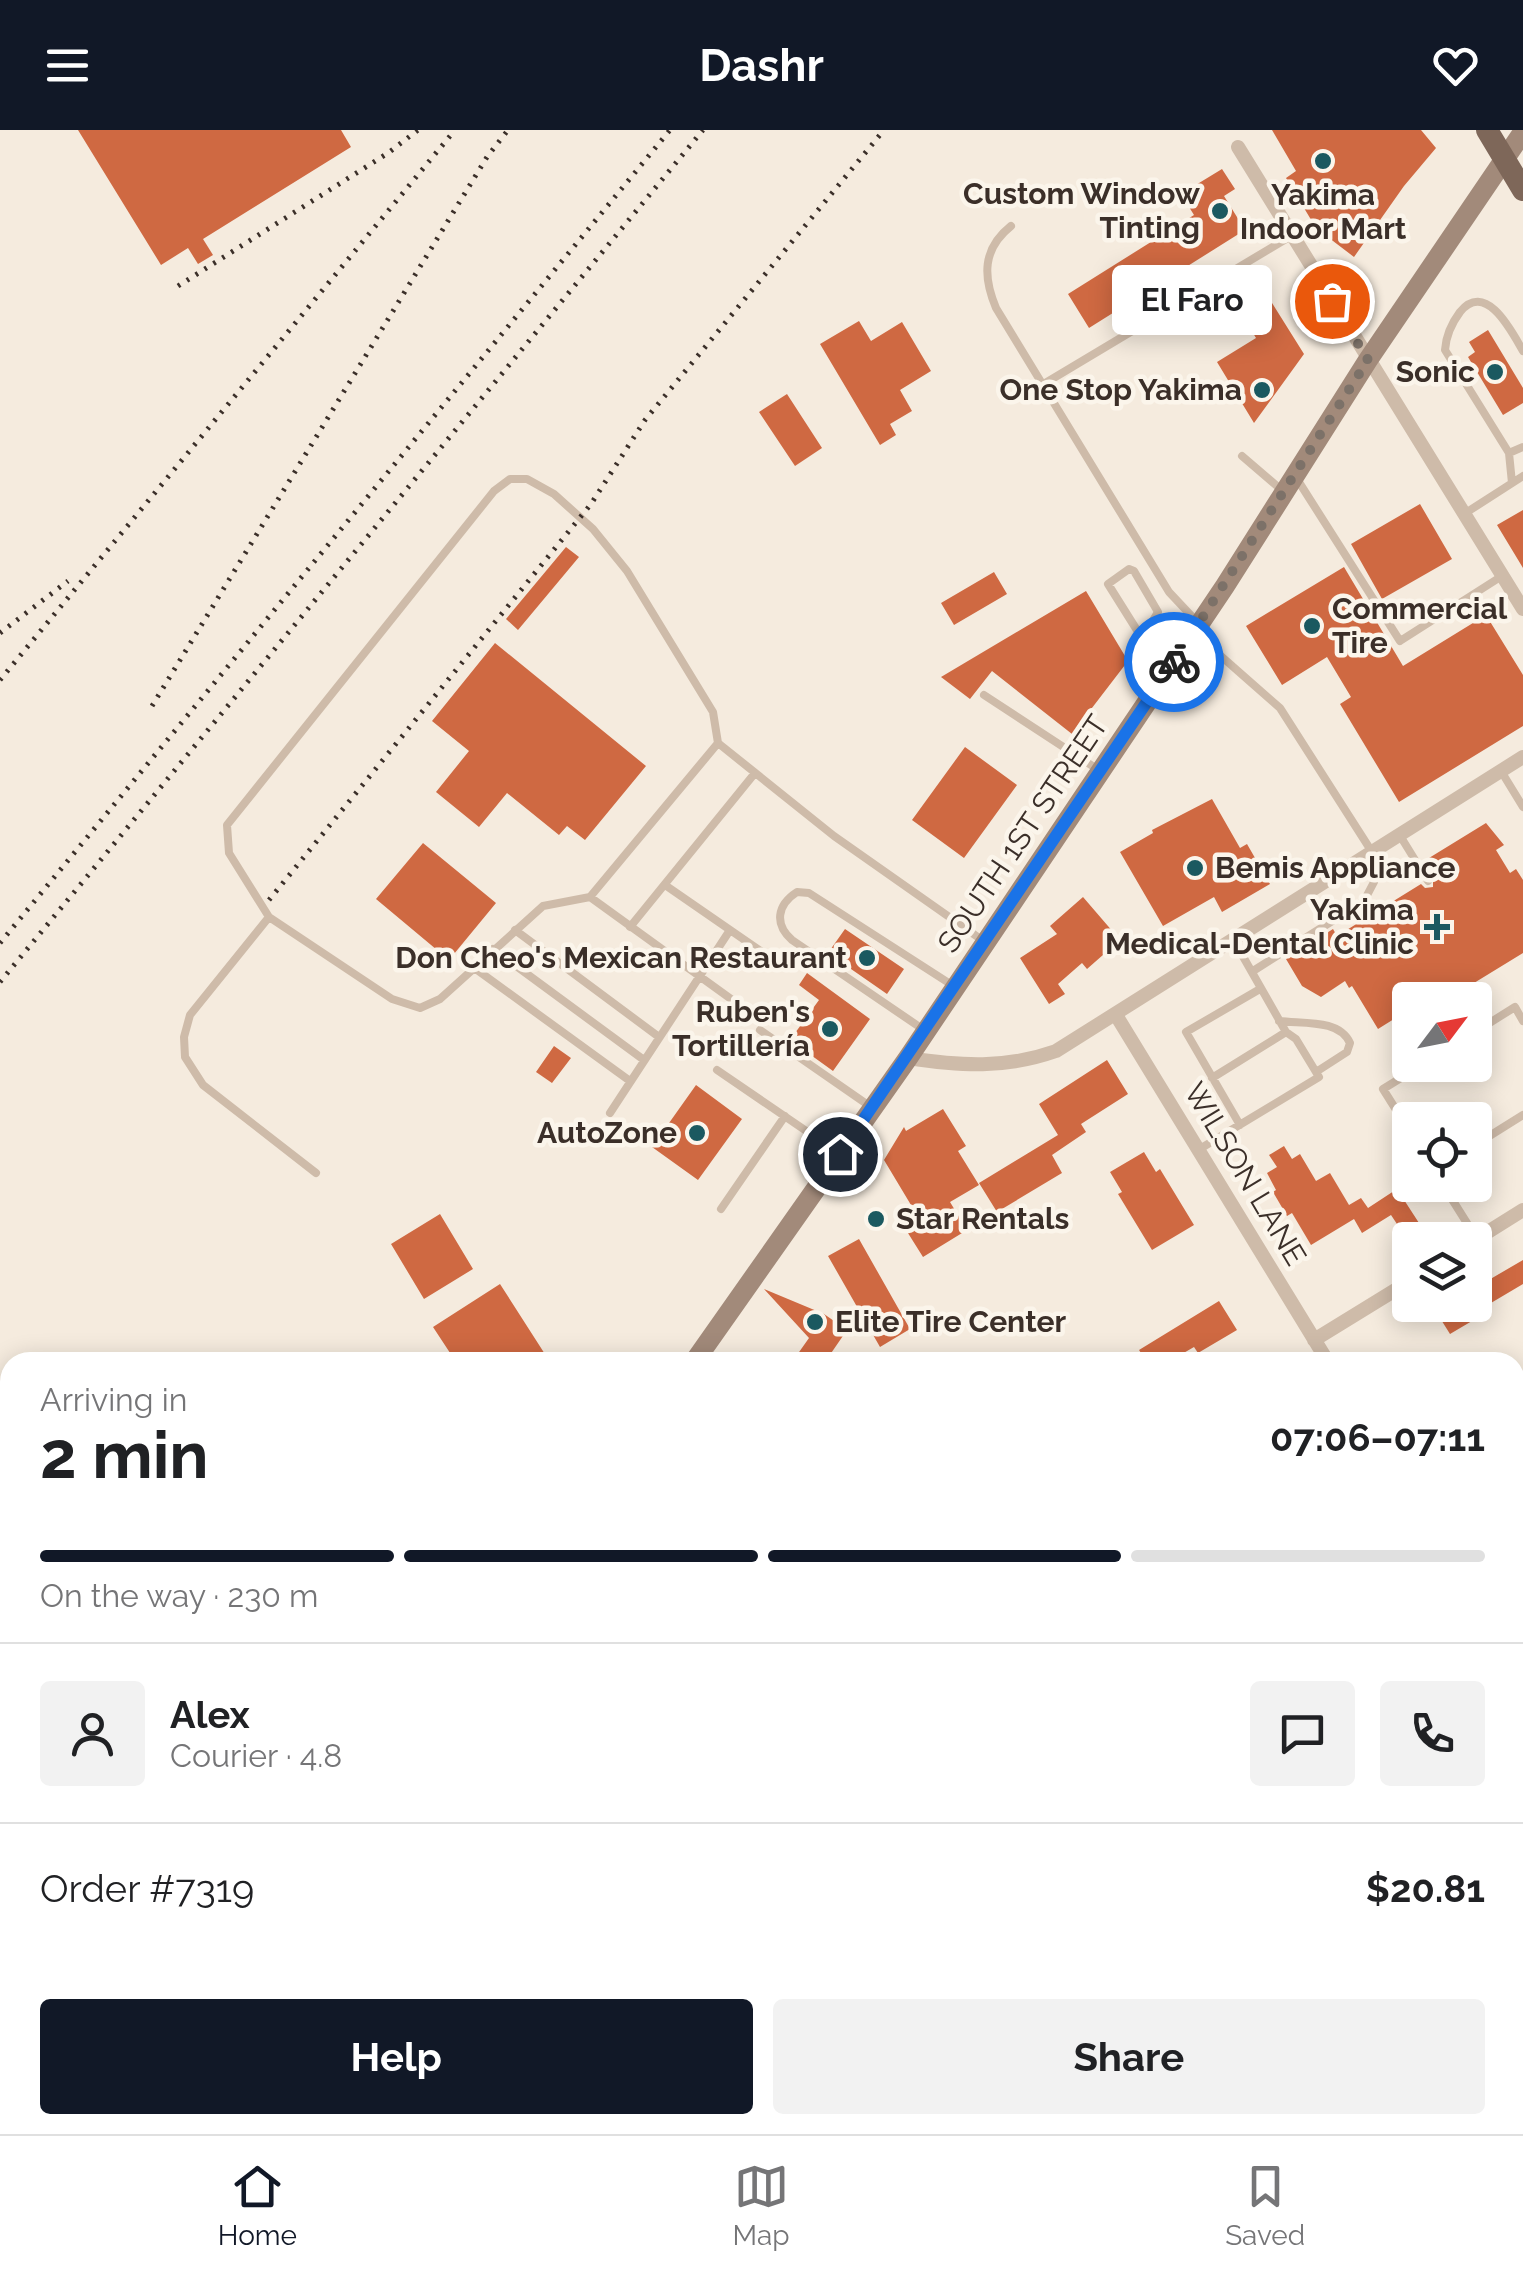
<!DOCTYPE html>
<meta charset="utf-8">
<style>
body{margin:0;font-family:Raleway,sans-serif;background:#f2f2f2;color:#202124;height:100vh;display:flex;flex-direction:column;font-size:38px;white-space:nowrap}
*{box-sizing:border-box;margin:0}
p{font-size:32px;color:#757577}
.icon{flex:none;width:55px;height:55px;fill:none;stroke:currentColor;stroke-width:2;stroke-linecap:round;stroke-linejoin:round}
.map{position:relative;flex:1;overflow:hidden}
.details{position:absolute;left:0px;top:1222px;width:1525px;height:782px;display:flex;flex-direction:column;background:#fff;border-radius:30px 30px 0 0;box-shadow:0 5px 25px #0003}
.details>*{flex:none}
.needle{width:65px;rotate:58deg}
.fabs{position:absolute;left:1392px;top:852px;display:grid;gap:20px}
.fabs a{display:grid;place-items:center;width:100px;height:100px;border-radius:10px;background:#fff;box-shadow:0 5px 25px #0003;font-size:50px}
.pin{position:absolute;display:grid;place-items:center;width:85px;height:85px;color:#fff;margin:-42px;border:5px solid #fff;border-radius:50%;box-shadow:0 2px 10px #0007}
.courier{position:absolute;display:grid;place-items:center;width:100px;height:100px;margin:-50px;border:8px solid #1a73e8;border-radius:50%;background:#fff;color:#222;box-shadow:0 2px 12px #0007}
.bubble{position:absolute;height:70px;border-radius:10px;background:#fff;box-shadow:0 5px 25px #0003;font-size:32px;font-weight:700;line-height:70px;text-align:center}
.head em{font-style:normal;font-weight:700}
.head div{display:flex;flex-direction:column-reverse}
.head{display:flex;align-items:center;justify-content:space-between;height:170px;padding:0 40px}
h1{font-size:65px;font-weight:700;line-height:75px}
.bar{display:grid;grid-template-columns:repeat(4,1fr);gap:15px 10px;align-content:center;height:120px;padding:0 40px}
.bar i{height:12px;border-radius:8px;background:#e0e0e0}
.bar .on{background:#111827}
.bar p{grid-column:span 4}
.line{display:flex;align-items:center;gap:25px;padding:0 40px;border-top:2px solid #e0e0e0}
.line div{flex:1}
.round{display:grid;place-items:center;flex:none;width:105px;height:105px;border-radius:10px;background:#f2f2f2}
.primary-button{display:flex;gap:20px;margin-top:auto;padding:20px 40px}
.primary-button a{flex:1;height:115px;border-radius:10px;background:#111827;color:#fff;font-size:40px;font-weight:700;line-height:115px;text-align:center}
.primary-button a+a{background:#f2f2f2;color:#202124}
header{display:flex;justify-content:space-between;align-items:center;height:130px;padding:0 40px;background:#111827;color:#fff;font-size:45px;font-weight:700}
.menu{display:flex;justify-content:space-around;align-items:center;height:140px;border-top:2px solid #e0e0e0;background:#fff;font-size:28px;color:#757577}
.menu a{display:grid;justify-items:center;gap:5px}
.menu .on{color:#111827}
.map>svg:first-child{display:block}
.building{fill:#cf6942}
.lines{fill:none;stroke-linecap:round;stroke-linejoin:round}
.service{stroke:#cebba9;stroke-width:8}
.minor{stroke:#cebba9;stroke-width:14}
.tertiary{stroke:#cebba9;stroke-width:18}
.secondary{stroke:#a28a7a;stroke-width:20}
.primary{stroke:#7e6759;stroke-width:22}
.rail{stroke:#3b2f29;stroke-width:5;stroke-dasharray:2.5 8;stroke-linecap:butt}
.done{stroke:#7c7168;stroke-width:10;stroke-dasharray:0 18}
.route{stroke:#1a73e8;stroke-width:12}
.poi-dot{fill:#1b5960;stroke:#fbf5eb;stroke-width:4}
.labels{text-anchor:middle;stroke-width:9;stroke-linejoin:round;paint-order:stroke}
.poi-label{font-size:30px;font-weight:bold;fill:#3b2f29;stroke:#fbf5eb;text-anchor:end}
.street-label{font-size:30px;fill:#3b2f29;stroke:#fbf5eb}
</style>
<header><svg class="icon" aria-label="menu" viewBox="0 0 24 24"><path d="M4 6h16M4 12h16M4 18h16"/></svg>Dashr<svg class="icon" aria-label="heart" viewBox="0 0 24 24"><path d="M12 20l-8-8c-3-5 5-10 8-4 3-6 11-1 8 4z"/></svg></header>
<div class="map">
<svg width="1523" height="2004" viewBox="0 0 1523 2004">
<rect width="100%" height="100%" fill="#f5ebde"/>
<!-- building -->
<path class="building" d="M78 0H341L351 17 203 109 213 125 198 134 188 118 161 135Z
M1272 0H1421L1436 18 1404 56 1354 127 1316 98 1286 48 1296 41Z
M1222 39 1235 59 1224 66 1245 100 1089 198 1068 164 1194 85 1181 64Z
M1257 149 1304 224 1254 293 1217 232 1256 208 1230 165Z
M859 191 871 211 902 192 931 241 900 260 912 281 890 294 896 305 880 315 820 214Z
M1488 200 1523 258V273L1503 285 1468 227 1475 222 1469 212Z
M787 264 822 318 795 336 759 282Z
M1420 374 1452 429 1382 469 1351 414Z
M1523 380V438L1497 395Z
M566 417 579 427 518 500 506 489Z
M1344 437 1403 536 1486 485 1523 545V596L1399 672 1340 574 1351 567 1327 527 1282 555 1246 496Z
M994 442 1007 464 954 495 941 473Z
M1086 461 1128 531 1072 604 992 541 970 569 941 547Z
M495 513 646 636 585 710 567 696 559 705 507 663 479 697 436 662 469 621 432 591Z
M965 617 1017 655 964 728 912 690Z
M1212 669 1240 718 1247 714 1270 754 1222 782 1214 767 1163 796 1120 722 1153 703 1152 700Z
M1486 693 1504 715 1496 720 1510 743 1516 739 1523 750V823L1474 853 1477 858 1458 870H1410V879L1378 899 1352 856 1349 858 1345 851 1321 867 1302 856 1286 829 1333 799 1337 806 1421 754 1425 758 1433 757V746L1438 743 1429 728Z
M423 713 496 773 449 830 376 769Z
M1083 767 1120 810 1087 839 1082 833 1058 854 1065 864 1049 874 1020 828 1057 804 1050 796Z
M845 799 904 839 887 864 828 823Z
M807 843 870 889 833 941 790 910 819 870 799 855Z
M554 916 571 928 552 953 536 942Z
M1107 930 1128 964 1081 994 1086 1002 1052 1025 1062 1043 997 1082 979 1053 1058 1005 1039 974Z
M696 955 742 989 698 1050 652 1017Z
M943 979 966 1016 958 1021 979 1055 950 1072 967 1100 923 1127 896 1084 911 1075 884 1030 904 997 906 1001Z
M1284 1016 1292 1029 1300 1024 1316 1051 1330 1043 1349 1075 1361 1068 1368 1078 1397 1059 1419 1093 1403 1103 1391 1085 1362 1103 1354 1089 1311 1115 1292 1083 1287 1086 1273 1062 1276 1060 1267 1043 1277 1037 1269 1025Z
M1144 1022 1156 1042 1160 1039 1194 1095 1152 1120 1118 1064 1122 1062 1110 1042Z
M440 1084 473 1139 424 1169 391 1114Z
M859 1109 910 1199 880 1217 828 1126Z
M1523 1130V1154L1469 1186 1472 1191 1450 1204 1435 1180 1443 1175H1475V1158Z
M500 1154 550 1232H456L433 1197Z
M764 1159 824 1184 847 1200 825 1232H792L809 1208Z
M1219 1171 1237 1200 1198 1223 1194 1217 1168 1232H1147L1139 1220Z"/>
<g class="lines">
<!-- service -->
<path class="service" d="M1011 96C982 119 983 147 996 178L1169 462 1199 494
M1042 255 1291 106
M1509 323 1523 317
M1242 326 1284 362
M1297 349 1400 511 1502 446
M1512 353 1509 323 1445 220C1446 205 1451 194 1460 182 1486 150 1512 202 1523 221
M1464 384 1523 346
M1197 505 1280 578 1372 722 1374 752 1364 771 1253 841
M1142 509 1158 482 1134 441 1129 439 1108 454 1145 513 1171 536
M984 565 1097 639
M1501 641 1523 677
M1399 704 1428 751
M665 755 778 833
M590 767 749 882
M269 787 392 869 420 878 440 869 543 776 590 767 718 613
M630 797 755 643
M515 800 659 907
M493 819 644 930
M473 837 630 951
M1279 891C1304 894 1339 889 1350 913L1347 922 1316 942
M760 900 871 977
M924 900 792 810C774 794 777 775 797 762L809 763 952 855
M1475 902 1515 877 1523 891
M717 940 837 1022
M1212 948 1286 902
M610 983 730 800
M1240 995 1186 902 1260 859
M1410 1002 1383 959 1422 935
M1475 1015 1523 985
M1198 1020 1319 947 1296 909 1286 902 1233 809
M316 1043 203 955 185 927 184 907 190 885 269 787 229 723 227 695 494 361 510 349H527L554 364 593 399 627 441 713 582 718 613 834 706 982 810
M1443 1055 1477 1109
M721 1079 785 986
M0 1709 10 1703
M0 1904 10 1898
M395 1995 401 2004
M1119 1995 1125 2004
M1101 2004 1116 1995"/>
<!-- minor -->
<path class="minor" d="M1238 17 1523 479
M1116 885 1328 1232
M908 928C961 936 1005 939 1056 921L1523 627
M1475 1110 1523 1080
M1314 1210 1410 1151
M1515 1364 1523 1359
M1515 1539 1523 1552
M1515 1926 1523 1940
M349 1995 355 2004
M746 1995 751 2004
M1401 1995 1407 2004"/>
<!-- tertiary -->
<path class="tertiary" d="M1172 1995 1178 2004"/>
<!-- secondary -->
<path class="secondary" d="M694 1232 908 928 1225 456 1368 230 1523 2
M147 2004 154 1995"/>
<!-- primary -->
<path class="primary" d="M1487 0 1523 60"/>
<!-- rail -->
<path class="rail" d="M178 156 388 23 418 0
M0 503 68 451
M0 550 455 0
M152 576 487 27 508 0
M269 770 591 374 645 290 884 0
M0 813 670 0
M0 852 703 0"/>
</g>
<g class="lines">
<!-- done -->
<path class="done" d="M1174 532 1368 230 1332 171"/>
<!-- route -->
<path class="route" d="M840 1024 1174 532"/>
</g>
<!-- markers -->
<g class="poi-dot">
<circle cx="1323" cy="31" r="10"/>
<circle cx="1220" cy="81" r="10"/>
<circle cx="1495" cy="242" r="10"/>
<circle cx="1262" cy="260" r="10"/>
<circle cx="1312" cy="496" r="10"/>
<circle cx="1195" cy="738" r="10"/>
<path d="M1432 782h10v10h10v10h-10v10h-10v-10h-10v-10h10z"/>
<circle cx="867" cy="828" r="10"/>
<circle cx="830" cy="899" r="10"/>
<circle cx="697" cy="1003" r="10"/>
<circle cx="876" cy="1089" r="10"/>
<circle cx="815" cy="1192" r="10"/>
</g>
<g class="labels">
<!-- poi labels -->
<g class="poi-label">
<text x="1200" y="74">Custom Window<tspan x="1200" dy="34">Tinting</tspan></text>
<text x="1323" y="75" text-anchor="middle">Yakima<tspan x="1323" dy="34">Indoor Mart</tspan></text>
<text x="1475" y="252">Sonic</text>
<text x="1242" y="270">One Stop Yakima</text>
<text x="1332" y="489" text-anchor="start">Commercial<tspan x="1332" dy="34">Tire</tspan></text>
<text x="1215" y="748" text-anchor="start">Bemis Appliance</text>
<text x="1414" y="790">Yakima<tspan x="1414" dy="34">Medical-Dental Clinic</tspan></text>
<text x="847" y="838">Don Cheo's Mexican Restaurant</text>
<text x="810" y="892">Ruben's<tspan x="810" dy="34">Tortillería</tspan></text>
<text x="677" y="1013">AutoZone</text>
<text x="896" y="1099" text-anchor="start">Star Rentals</text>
<text x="835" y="1202" text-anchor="start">Elite Tire Center</text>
</g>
<!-- street labels -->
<g class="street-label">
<text transform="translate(1023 704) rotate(-56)" y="10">SOUTH 1ST STREET</text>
<text transform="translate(1245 1044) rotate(59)" y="10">WILSON LANE</text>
</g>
</g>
</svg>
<div class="fabs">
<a><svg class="needle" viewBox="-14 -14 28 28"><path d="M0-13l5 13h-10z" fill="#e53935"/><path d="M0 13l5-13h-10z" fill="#757577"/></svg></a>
<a><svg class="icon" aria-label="locate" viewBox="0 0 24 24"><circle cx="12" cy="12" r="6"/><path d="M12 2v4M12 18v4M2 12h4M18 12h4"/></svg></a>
<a><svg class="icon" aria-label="layers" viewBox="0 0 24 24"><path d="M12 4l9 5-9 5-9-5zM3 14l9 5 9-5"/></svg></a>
</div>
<div class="pin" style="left:1332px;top:171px;background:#ea580c"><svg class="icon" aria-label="bag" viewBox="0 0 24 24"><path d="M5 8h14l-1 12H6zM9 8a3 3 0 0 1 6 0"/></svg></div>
<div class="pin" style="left:840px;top:1024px;background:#1f2937"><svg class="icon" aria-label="home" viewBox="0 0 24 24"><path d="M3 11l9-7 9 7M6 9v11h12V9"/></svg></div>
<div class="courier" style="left:1174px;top:532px"><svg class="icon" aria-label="bike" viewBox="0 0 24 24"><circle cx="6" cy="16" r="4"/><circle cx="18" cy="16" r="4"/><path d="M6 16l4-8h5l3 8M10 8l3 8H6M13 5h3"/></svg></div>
<div class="bubble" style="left:1112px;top:135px;width:160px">El Faro</div>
<section class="details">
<div class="head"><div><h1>2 min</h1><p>Arriving in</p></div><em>07:06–07:11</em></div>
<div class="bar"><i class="on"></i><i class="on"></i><i class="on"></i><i></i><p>On the way · 230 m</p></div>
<div class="line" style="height:180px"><a class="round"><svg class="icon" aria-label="person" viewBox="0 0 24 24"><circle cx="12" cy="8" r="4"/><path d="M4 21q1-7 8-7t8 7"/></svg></a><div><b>Alex</b><p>Courier · 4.8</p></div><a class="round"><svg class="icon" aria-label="chat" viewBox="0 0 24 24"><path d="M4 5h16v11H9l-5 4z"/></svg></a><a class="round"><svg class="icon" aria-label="phone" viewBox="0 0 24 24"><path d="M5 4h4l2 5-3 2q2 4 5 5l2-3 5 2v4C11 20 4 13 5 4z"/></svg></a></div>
<div class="line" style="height:130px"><div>Order #7319</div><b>$20.81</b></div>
<div class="primary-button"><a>Help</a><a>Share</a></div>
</section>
</div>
<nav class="menu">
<a class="on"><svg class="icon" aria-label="home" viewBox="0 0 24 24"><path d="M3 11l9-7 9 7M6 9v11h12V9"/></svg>Home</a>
<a><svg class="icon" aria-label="map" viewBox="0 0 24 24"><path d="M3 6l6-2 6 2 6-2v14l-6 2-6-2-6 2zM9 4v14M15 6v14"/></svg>Map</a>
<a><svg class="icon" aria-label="saved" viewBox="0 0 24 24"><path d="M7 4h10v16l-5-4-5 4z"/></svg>Saved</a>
</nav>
